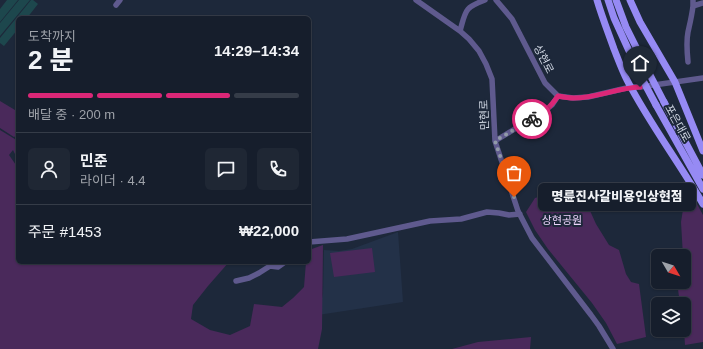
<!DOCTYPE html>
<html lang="ko">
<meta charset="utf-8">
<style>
body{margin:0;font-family:Arial,"Noto Sans KR",sans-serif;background:#1f2734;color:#f1f3f6;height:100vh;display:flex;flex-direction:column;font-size:15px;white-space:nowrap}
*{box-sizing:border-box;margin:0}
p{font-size:13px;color:#9ea2a9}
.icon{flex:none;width:22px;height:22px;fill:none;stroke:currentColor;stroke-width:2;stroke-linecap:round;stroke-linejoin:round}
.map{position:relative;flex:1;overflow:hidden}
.sheet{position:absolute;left:16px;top:16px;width:295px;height:248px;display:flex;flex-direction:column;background:#161e2c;border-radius:6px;box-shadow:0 1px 3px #0004,0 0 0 1px #353c48}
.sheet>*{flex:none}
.needle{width:26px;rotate:129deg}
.fabs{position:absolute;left:651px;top:249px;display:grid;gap:8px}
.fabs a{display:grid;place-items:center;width:40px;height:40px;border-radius:6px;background:#161e2c;box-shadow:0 1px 3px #0004,0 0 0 1px #353c48;font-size:20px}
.pin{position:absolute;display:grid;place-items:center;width:34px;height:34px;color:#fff;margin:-41px -17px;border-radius:50% 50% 50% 0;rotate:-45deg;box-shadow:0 0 4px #0007}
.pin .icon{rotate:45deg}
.courier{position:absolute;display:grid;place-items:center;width:40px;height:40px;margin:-20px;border:3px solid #db2777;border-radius:50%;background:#fff;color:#222;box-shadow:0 1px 5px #0007}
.bubble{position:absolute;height:28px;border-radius:6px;background:#161e2c;box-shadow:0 1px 3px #0004,0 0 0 1px #353c48;font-size:13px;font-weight:800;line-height:28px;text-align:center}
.summary em{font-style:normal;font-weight:800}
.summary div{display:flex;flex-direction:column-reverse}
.summary{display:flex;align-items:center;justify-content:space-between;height:68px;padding:0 12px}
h1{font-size:26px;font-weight:800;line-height:30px}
.bar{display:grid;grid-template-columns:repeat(4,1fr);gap:6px 4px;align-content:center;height:48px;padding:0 12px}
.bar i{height:5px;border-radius:3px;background:#353c48}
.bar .current{background:#db2777}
.bar p{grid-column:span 4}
.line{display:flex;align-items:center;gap:10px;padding:0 12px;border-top:1px solid #353c48}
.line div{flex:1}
.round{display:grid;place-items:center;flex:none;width:42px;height:42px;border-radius:6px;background:#1f2734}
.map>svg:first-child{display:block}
.built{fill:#233148}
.green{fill:#4a295b}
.water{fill:#1d474d}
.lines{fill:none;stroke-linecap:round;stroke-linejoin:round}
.minor{stroke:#5f5a8e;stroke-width:5.5}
.major{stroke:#968af4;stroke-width:7}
.major-bridge{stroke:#968af4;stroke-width:7}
.done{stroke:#919aa8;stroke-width:4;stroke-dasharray:0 7.2}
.route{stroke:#db2777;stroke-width:5}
.labels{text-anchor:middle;stroke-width:4;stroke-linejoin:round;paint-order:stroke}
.street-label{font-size:11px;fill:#d0d7e3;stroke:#1d283a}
.park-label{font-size:11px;fill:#ecd2fa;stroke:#1d283a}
</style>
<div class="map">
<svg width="703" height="349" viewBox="0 0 703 349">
<rect width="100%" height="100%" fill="#1d283a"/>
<!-- built -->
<path class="built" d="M398 232 403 302 318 315 323 294 324 250 339 251 352 249Z"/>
<!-- green -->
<path class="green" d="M0 101 15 110 18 107V135L14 137 0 128Z
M0 130 18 141V160L13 150 9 155 18 168V262H229L208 286 193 305 191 319 210 330 230 335 250 326 254 304 282 307 293 298 304 287 306 262H309V250L323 245 322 329 318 349H0Z
M683 181 690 191 703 215V342L685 345 684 330V304H680L677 282H684V256H683L681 222 685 197Z
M573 189 576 190 582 193 596 224 609 245 619 250 626 274 631 282 639 284 646 337 617 344 606 323 592 303 548 249 535 230 526 212 535 198 555 192Z
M372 248 375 272 334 277 330 253Z
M531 337 530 349H452L478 342Z"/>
<!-- water -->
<path class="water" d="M7 0H18L0 22V9Z
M19 0H30L0 36V23Z
M31 0H33L38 4 27 18H18V29L4 46 0 43V38Z"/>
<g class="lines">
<!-- minor -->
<path class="minor" d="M416 0 460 31 469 39 479 51 486 64 492 79 495 141 518 211 532 238 591 315 599 326 613 349
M496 0 512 19 545 83 558 96 573 98 588 97 631 87H640L703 78
M693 0V6L703 3
M116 5 120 0
M460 31C466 10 464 8 485 0
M688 62C687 52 686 42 688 32 690 23 692 15 693 6
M495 141 546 110 552 105 558 96
M309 242 347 239 430 221 461 219 487 212 499 213 509 215 520 214
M236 281 249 278 259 273 270 266 278 267 285 262"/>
<!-- major -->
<path class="major" d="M597 0C602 17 608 32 614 49 618 59 622 70 627 80 649 123 679 162 703 204
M608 0 614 18 640 75
M616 0 626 27 649 73
M630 0 640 22 675 82 703 151
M664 102 703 175
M656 105 703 189"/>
<!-- major-bridge -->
<path class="major-bridge" d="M649 73 664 102
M640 75 656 105"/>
</g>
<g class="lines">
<!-- done -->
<path class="done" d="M514 197 495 141 532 119"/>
<!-- route -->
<path class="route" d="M532 119C545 111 549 109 558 96 563 97 569 98 574 98 596 98 617 88 640 87"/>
</g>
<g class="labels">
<!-- street labels -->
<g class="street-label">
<text transform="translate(544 59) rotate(63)" y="4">상현로</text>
<text transform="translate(484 115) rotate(-92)" y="4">만현로</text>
<text transform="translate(678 123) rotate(61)" y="4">포은대로</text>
</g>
<!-- park labels -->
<g class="park-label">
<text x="562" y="224">상현공원</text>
</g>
</g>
</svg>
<div class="fabs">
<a><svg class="needle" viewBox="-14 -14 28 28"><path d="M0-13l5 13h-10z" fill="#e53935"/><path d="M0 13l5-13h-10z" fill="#9ea2a9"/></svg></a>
<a><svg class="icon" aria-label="layers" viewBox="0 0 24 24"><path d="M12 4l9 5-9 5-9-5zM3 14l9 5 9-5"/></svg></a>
</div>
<div class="pin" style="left:514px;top:197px;background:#ea580c"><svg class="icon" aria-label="bag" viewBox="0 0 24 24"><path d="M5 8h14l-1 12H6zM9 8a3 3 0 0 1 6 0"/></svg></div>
<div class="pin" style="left:640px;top:87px;background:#1f2937"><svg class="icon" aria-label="home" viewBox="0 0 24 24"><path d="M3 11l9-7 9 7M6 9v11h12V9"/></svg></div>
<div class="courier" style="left:532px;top:119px"><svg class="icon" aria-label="bike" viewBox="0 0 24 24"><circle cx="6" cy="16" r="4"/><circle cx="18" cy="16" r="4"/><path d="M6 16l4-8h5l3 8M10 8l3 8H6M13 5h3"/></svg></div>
<div class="bubble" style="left:538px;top:183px;width:158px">명륜진사갈비용인상현점</div>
<section class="sheet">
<div class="summary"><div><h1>2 분</h1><p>도착까지</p></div><em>14:29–14:34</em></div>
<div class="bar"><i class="current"></i><i class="current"></i><i class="current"></i><i></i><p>배달 중 · 200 m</p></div>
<div class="line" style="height:72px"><a class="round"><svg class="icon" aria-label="person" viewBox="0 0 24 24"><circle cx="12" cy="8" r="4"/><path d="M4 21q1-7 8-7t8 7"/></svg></a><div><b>민준</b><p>라이더 · 4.4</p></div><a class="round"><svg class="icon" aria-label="chat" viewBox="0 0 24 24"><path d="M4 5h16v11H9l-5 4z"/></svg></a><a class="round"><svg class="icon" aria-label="phone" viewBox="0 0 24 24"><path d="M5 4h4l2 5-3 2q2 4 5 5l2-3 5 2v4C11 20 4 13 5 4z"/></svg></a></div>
<div class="line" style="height:52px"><div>주문 #1453</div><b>₩22,000</b></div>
</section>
</div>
